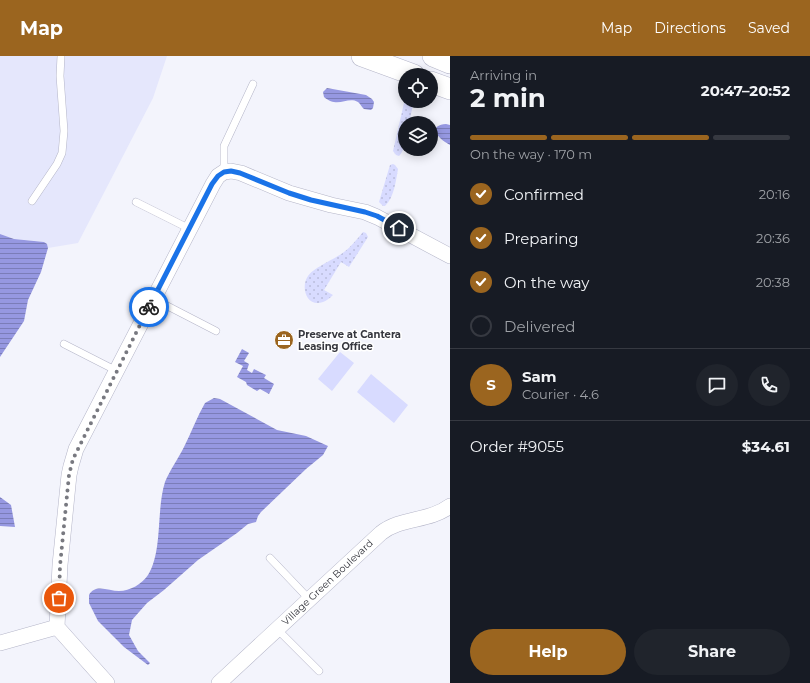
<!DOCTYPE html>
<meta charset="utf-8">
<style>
body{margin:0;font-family:Montserrat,sans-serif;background:#20242c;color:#f1f3f6;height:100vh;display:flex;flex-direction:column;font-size:15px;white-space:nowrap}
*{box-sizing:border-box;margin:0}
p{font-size:13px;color:#9ea1a6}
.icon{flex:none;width:22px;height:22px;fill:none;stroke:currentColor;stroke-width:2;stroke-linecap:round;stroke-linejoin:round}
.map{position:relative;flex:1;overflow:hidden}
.panel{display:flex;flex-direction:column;background:#171b24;width:360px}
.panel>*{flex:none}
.controls{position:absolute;left:398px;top:12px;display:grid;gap:8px}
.controls a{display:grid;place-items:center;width:40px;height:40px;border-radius:50%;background:#171b24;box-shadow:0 2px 10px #0003;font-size:20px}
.pin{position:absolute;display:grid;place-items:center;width:34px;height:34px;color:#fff;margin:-17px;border:2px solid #fff;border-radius:50%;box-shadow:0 1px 4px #0007}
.courier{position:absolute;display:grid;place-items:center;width:40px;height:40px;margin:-20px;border:3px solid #1a73e8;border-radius:50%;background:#fff;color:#222;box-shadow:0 1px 5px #0007}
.overview em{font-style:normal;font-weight:700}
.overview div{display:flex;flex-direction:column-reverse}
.overview{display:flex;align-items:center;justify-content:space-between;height:68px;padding:0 20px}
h1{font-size:26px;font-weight:700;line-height:30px}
.bar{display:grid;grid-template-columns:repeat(4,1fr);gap:6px 4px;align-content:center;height:48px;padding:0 20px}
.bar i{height:5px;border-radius:3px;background:#363941}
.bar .on{background:#9b651f}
.bar p{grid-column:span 4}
.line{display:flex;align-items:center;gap:10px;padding:0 20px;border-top:1px solid #363941}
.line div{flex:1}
.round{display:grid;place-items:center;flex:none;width:42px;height:42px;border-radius:21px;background:#20242c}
ol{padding:0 20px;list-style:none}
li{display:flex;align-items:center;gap:12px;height:44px}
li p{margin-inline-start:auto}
li .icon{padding:4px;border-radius:50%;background:#9b651f;color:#fff;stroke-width:4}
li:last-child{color:#9ea1a6}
li i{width:22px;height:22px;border:2px solid #363941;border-radius:50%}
.action{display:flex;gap:8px;margin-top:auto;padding:8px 20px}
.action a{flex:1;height:46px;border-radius:24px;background:#9b651f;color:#fff;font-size:16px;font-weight:700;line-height:46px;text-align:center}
.action a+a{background:#20242c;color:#f1f3f6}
header{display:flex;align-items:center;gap:24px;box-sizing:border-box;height:56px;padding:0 20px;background:#9b651f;color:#fff}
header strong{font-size:19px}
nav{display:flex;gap:22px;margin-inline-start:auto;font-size:14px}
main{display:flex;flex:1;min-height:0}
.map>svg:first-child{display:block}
.built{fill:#e5e7fc}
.grass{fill:url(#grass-dots)}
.park{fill:#d8dbff}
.water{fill:url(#water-rules)}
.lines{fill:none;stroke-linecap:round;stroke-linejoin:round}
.lane-casing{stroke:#b4b5c8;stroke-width:8}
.street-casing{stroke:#b4b5c8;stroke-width:16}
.secondary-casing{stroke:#b4b5c8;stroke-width:22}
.lane{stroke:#fff;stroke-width:7}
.street{stroke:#fff;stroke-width:15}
.secondary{stroke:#fff;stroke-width:21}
.done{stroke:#787980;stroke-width:4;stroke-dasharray:0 7.2}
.route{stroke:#1a73e8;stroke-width:5}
.labels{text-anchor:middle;stroke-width:3;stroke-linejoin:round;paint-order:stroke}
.poi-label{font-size:10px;font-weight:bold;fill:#36373e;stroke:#fff;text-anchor:start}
.street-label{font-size:10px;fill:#36373e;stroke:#fff}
</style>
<header>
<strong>Map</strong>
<nav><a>Map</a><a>Directions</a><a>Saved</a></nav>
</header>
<main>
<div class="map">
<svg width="450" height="627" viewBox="0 0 450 627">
<defs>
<pattern id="grass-dots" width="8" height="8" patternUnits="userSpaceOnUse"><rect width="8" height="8" fill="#d8dbff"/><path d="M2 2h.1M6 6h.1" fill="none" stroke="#babddc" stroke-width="1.8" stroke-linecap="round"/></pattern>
<pattern id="water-rules" width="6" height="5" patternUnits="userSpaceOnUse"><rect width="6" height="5" fill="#9698e1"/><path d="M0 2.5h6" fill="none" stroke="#7b7db8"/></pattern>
</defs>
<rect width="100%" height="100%" fill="#f3f4fc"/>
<!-- built -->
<path class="built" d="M0 0H167L153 42 78 187 48 192V190L44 186 14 183 0 178Z"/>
<!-- grass -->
<path class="grass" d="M408 45 411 46 413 49 409 67H405C405 77 407 92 399 100L396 99 393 95 404 47Z
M393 108 395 109 398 113C396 124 394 142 385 150H383L379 146 390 109Z
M363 176 366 177 368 181 349 211 341 206 324 234 333 239C330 242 326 245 323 246 307 252 300 231 308 220 313 212 335 203 344 196 351 191 357 183 363 176Z"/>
<!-- park -->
<path class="park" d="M340 296 354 307 332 335 318 323Z
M371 318 408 349 394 367 357 336Z"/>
<!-- water -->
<path class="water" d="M327 32 366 39 372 43 374 46 373 52 371 54 364 53C361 51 361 48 358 46 347 40 338 53 324 41L323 36Z
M446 68 450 69V89C440 84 425 70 446 68Z
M0 178 14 183 44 186 47 188 48 192 41 216 28 244 24 265 0 301Z
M242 293 249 297 244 305 249 308 247 314 252 317 254 313 266 319 264 322 274 328 269 338 260 333 257 335 247 329 246 326 237 321 243 310 235 306Z
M214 342 220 343 277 374 306 380 328 390 323 399 306 413 261 456 258 460 256 466 248 468 237 477 198 504 164 534 147 547 132 564 129 579 138 595 150 607 148 609 124 591 98 565 89 547V539C95 527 109 535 119 535 130 535 142 528 148 519 163 495 156 454 165 426 170 414 178 403 184 391 191 377 197 361 205 347Z
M0 441 11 449 15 471 0 470Z"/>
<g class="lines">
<!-- lane casing -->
<g class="lane-casing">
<path id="lane" d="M224 116V90L253 28
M32 145 57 108 62 97 64 75 60 20 61 0
M136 146 190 173
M154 243 216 275
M64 288 117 315
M270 502 309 543
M277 573 319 615"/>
</g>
<!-- street casing -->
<g class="street-casing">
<path id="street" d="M0 587 57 571
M107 627 57 571 60 509 69 419 71 410 76 393 213 128 218 120 224 116 231 115 241 117 289 137 331 149 365 156 377 161 450 200
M219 627 381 477C401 461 429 466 450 450"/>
</g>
<!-- secondary casing -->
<g class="secondary-casing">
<path id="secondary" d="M362 0 414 19
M433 0 450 7
M431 26 450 33"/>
</g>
<!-- lane -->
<use href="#lane" class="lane"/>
<!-- street -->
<use href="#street" class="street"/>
<!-- secondary -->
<use href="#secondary" class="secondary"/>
</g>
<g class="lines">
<!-- done -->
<path class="done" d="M59 542 60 510 69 419 73 403 149 251"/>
<!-- route -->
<path class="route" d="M149 251 212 128 218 120 224 116 231 115 240 117 289 137 311 144 365 156 377 160 399 172"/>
</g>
<!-- icons -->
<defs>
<g id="office-disc" transform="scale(1)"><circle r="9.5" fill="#9b651f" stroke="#fff"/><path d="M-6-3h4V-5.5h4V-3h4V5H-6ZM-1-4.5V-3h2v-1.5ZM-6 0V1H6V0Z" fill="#fff"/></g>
</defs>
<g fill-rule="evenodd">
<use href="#office-disc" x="284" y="284"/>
</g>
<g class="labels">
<!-- poi labels -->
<g class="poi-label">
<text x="298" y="282">Preserve at Cantera<tspan x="298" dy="12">Leasing Office</tspan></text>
</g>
<!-- street labels -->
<g class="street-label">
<text transform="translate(327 526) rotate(-43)" y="4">Village Green Boulevard</text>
</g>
</g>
</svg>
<div class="controls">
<a><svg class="icon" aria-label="locate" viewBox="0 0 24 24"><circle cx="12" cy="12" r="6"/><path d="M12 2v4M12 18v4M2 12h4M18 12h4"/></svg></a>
<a><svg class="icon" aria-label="layers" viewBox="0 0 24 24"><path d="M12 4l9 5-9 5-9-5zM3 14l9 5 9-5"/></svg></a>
</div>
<div class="pin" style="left:59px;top:542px;background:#ea580c"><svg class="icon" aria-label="bag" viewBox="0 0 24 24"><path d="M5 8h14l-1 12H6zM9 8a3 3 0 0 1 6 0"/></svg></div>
<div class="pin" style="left:399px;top:172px;background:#1f2937"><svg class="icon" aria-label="home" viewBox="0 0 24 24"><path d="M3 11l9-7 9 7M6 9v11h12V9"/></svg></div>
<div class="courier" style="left:149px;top:251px"><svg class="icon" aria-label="bike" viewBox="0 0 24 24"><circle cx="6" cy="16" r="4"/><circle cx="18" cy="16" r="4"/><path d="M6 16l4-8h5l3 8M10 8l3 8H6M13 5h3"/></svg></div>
</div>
<section class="panel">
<div class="overview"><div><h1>2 min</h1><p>Arriving in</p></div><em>20:47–20:52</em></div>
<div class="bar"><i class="on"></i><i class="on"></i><i class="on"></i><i></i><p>On the way · 170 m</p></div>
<ol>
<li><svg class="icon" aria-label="check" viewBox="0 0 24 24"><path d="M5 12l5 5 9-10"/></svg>Confirmed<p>20:16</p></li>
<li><svg class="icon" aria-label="check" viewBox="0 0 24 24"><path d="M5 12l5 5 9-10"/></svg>Preparing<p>20:36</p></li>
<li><svg class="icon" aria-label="check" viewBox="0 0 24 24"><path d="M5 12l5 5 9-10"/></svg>On the way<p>20:38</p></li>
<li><i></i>Delivered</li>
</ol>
<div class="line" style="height:72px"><b class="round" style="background:#9b651f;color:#fff">S</b><div><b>Sam</b><p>Courier · 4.6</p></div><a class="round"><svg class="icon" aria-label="chat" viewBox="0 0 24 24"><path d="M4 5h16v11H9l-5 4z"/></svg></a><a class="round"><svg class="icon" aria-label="phone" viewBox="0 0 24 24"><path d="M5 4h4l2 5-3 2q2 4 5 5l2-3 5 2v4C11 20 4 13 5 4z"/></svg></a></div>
<div class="line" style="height:52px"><div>Order #9055</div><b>$34.61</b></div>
<div class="action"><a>Help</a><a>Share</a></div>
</section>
</main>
